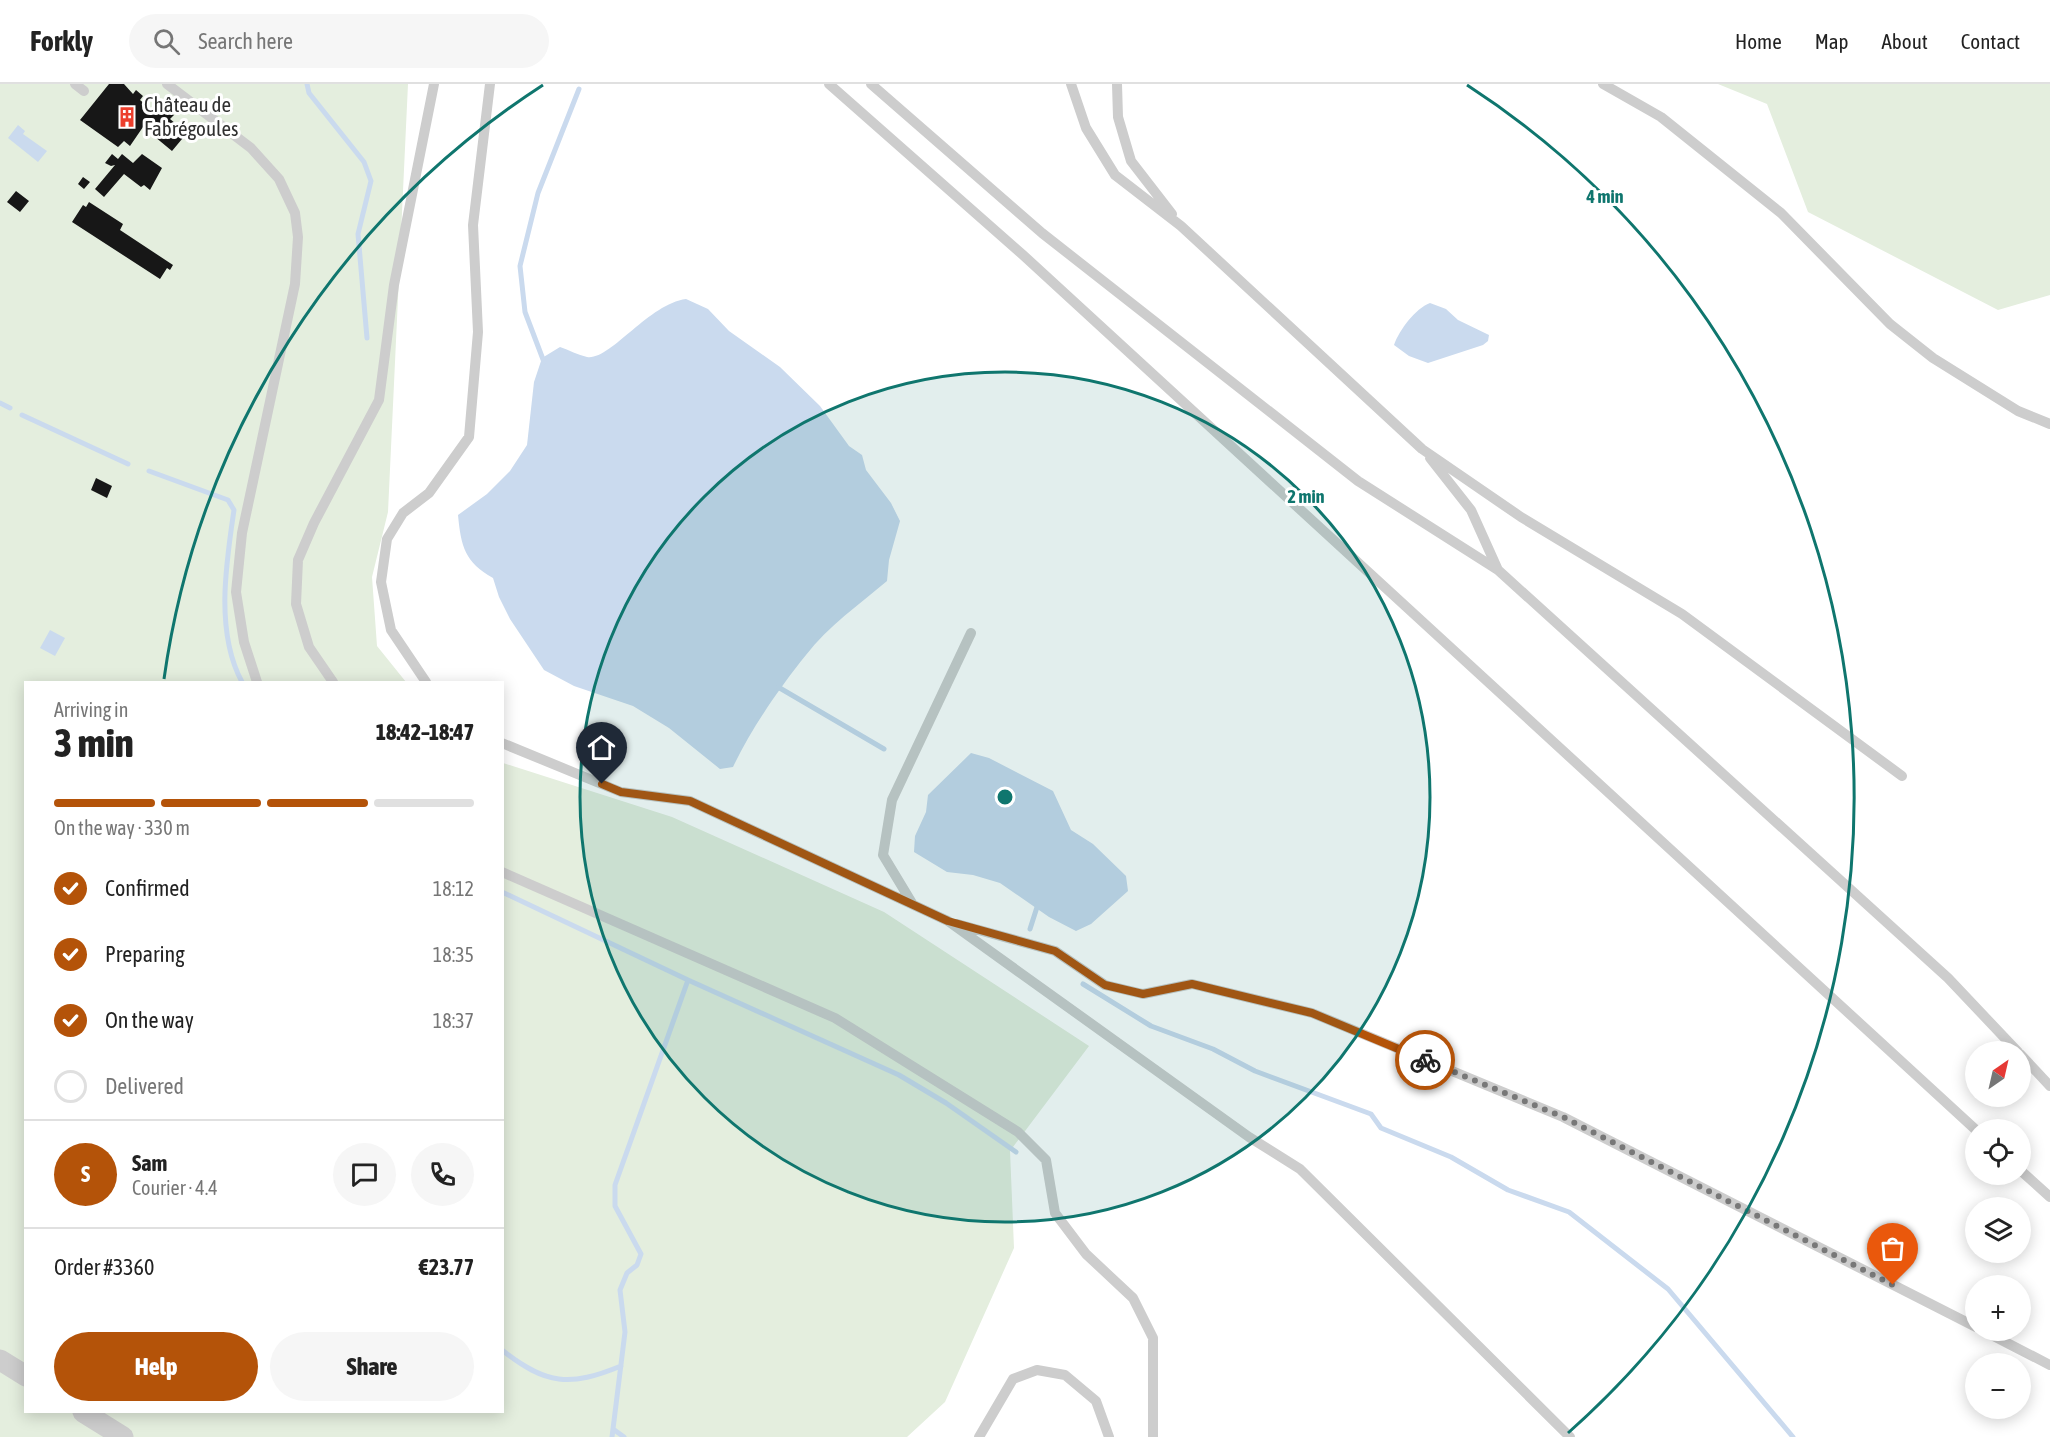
<!DOCTYPE html>
<meta charset="utf-8">
<style>
body{margin:0;font-family:"Asap Condensed",sans-serif;background:#f6f6f6;color:#222;height:100vh;display:flex;flex-direction:column;font-size:22px;white-space:nowrap}
*{box-sizing:border-box;margin:0}
p{font-size:20px;color:#767676}
.icon{flex:none;width:33px;height:33px;fill:none;stroke:currentColor;stroke-width:2;stroke-linecap:round;stroke-linejoin:round}
.map{position:relative;flex:1;overflow:hidden}
.sheet{position:absolute;left:24px;top:597px;width:480px;height:732px;display:flex;flex-direction:column;background:#fff;border-radius:0px;box-shadow:0 3px 15px #0003}
.sheet>*{flex:none}
.needle{width:39px;rotate:34deg}
.fabs{position:absolute;left:1965px;top:957px;display:grid;gap:12px}
.fabs a{display:grid;place-items:center;width:66px;height:66px;border-radius:50%;background:#fff;box-shadow:0 3px 15px #0003;font-size:30px}
.pin{position:absolute;display:grid;place-items:center;width:51px;height:51px;color:#fff;margin:-62px -26px;border-radius:50% 50% 50% 0;rotate:-45deg;box-shadow:0 0 6px #0007}
.pin .icon{rotate:45deg}
.courier{position:absolute;display:grid;place-items:center;width:60px;height:60px;margin:-30px;border:4px solid #b45309;border-radius:50%;background:#fff;color:#222;box-shadow:0 2px 8px #0007}
.headline em{font-style:normal;font-weight:800}
.headline div{display:flex;flex-direction:column-reverse}
.headline{display:flex;align-items:center;justify-content:space-between;height:102px;padding:0 30px}
h1{font-size:39px;font-weight:800;line-height:45px}
.bar{display:grid;grid-template-columns:repeat(4,1fr);gap:9px 6px;align-content:center;height:72px;padding:0 30px}
.bar i{height:8px;border-radius:4px;background:#e0e0e0}
.bar .on{background:#b45309}
.bar p{grid-column:span 4}
.line{display:flex;align-items:center;gap:15px;padding:0 30px;border-top:2px solid #e0e0e0}
.line div{flex:1}
.round{display:grid;place-items:center;flex:none;width:63px;height:63px;border-radius:32px;background:#f6f6f6}
ol{padding:0 30px;list-style:none}
li{display:flex;align-items:center;gap:18px;height:66px}
li p{margin-inline-start:auto}
li .icon{padding:6px;border-radius:50%;background:#b45309;color:#fff;stroke-width:4}
li:last-child{color:#767676}
li i{width:33px;height:33px;border:3px solid #e0e0e0;border-radius:50%}
.button{display:flex;gap:12px;margin-top:auto;padding:12px 30px}
.button a{flex:1;height:69px;border-radius:36px;background:#b45309;color:#fff;font-size:24px;font-weight:800;line-height:69px;text-align:center}
.button a+a{background:#f6f6f6;color:#222}
header{display:flex;align-items:center;gap:36px;box-sizing:border-box;height:84px;padding:0 30px;background:#fff;border-bottom:2px solid #e0e0e0}
header strong{font-size:28px}
nav{display:flex;gap:33px;margin-inline-start:auto;font-size:21px}
.search{width:420px;height:54px;background:#f6f6f6;display:flex;align-items:center;gap:15px;box-sizing:border-box;padding:0 21px;border-radius:33px;color:#767676;font-size:22px}
.map>svg:first-child{display:block}
.green{fill:#e4eede}
.water{fill:#cadaee}
.lines{fill:none;stroke-linecap:round;stroke-linejoin:round}
.stream{stroke:#cadaee;stroke-width:5}
.building{fill:#171717}
.service{stroke:#cdcdcd;stroke-width:10}
.minor{stroke:#cdcdcd;stroke-width:21}
.done{stroke:#787878;stroke-width:6;stroke-dasharray:0 10.8}
.route{stroke:#b45309;stroke-width:8}
.ring{fill:none;stroke:#0f766e;stroke-width:3}
.labels{text-anchor:middle;stroke-width:6;stroke-linejoin:round;paint-order:stroke}
.poi-label{font-size:21px;fill:#303030;stroke:#fff;text-anchor:start}
.centre{fill:#0f766e;stroke:#fff;stroke-width:3}
.ring-label{font-size:18px;text-anchor:middle;font-weight:bold;fill:#0f766e;stroke:#fff;stroke-width:6;stroke-linejoin:round;paint-order:stroke}
</style>
<header>
<strong>Forkly</strong>
<div class="search"><svg class="icon" aria-label="search" viewBox="0 0 24 24"><circle cx="10" cy="10" r="6"/><path d="M15 15l6 6"/></svg>Search here</div>
<nav><a>Home</a><a>Map</a><a>About</a><a>Contact</a></nav>
</header>
<div class="map">
<svg width="2050" height="1353" viewBox="0 0 2050 1353">
<rect width="100%" height="100%" fill="#fff"/>
<!-- green -->
<path class="green" d="M0 0H408L388 428 372 493 377 562 406 598H26V1328H502L503 679 672 733 884 828 1089 962 1010 1067 1014 1164 945 1318 907 1353H0Z
M1718 0H2050V211L1998 226 1808 128 1767 20Z"/>
<!-- water -->
<path class="water" d="M18 41 25 47 23 50 47 67 38 78 8 54Z
M686 215 708 225 729 247 780 283 820 322 849 362 862 371 866 386 891 419 900 437 889 476 887 497C860 520 828 542 806 571 780 603 751 645 733 683L720 685 669 644 633 622 574 602 544 586 510 535 499 513 493 494C465 478 461 463 458 431L487 410 510 387 527 361 534 298 542 274 560 263C569 266 578 271 587 273 610 277 648 220 686 215Z
M1430 219 1446 225 1458 236 1489 251 1488 257 1483 261 1428 279 1409 272 1394 261C1400 245 1415 225 1430 219Z
M50 546 65 554 55 572 40 564Z
M971 669 989 674 1053 707 1071 746 1093 760 1126 792 1128 807 1091 840 1076 847 1049 833 1000 799 973 791 947 788 914 768 915 752 926 728 928 711Z"/>
<g class="lines">
<!-- stream -->
<path class="stream" d="M307 0 309 9 364 78 371 97 358 150 367 254
M544 278 525 228 520 182 538 109 579 5
M0 319 10 324
M22 331 128 380
M149 387 228 416 234 426C226 480 215 548 242 598
M778 603 884 665
M502 808 688 896 615 1101V1122L641 1170 637 1181 627 1189 620 1206 625 1248 612 1353
M1030 845 1038 820
M688 896 899 991 946 1019 1016 1068
M1083 900 1151 942 1213 965 1255 987 1371 1030 1381 1044 1451 1073 1508 1106 1569 1128 1668 1205 1793 1353
M502 1266C546 1301 570 1303 621 1282
M613 1345 624 1353"/>
</g>
<!-- building -->
<path class="building" d="M109 0H124L133 10 136 6 143 12 140 16 157 30 164 23 174 31 170 35 187 49 172 67 143 43 130 62 124 57 118 63 80 36Z
M112 70 118 75 122 70 133 79 142 70 162 84 150 106 144 101 141 103 124 90 104 113 95 105 115 81 111 82 105 79Z
M83 93 90 98 84 105 78 100Z
M16 107 29 117 20 128 7 118Z
M89 118 123 140 120 146 173 181 170 186 167 184 160 195 72 138 83 121 86 123Z
M96 394 112 402 107 414 91 406Z"/>
<g class="lines">
<!-- service -->
<path class="service" d="M75 0 84 7
M167 0 251 64 279 95 295 129 298 153 295 200 242 449 236 508 244 558 257 598
M829 0 1023 171 1976 1046
M871 0 1042 149 1358 397 1498 486
M1071 0 1086 44 1115 91 1181 142 1422 365 1521 433 1682 530 1902 692
M1117 0 1118 33 1131 77 1172 130
M1603 0 1661 33 1781 129 1890 240 1933 274 2018 327 2050 340
M1430 374 1471 426 1498 486 1948 894 2018 968
M333 598 309 563 296 520 298 476 314 439 379 316 394 201 434 0
M426 598 391 546 381 498 387 455 403 429 429 409 469 353 478 248 473 141 490 0
M502 659 621 708 690 717 948 837 1249 1053 1300 1085 1570 1353
M502 788 835 934 1018 1048 1046 1076 1055 1129 1086 1170 1133 1214 1153 1254V1353
M912 819 883 771 892 716 971 549
M957 840 1055 867 1105 901 1143 910 1192 900 1312 929 1563 1033 1976 1243
M2020 970 2050 1002
M2020 1086 2050 1113
M1982 1246 2050 1281
M979 1353 1013 1295 1037 1286 1065 1291 1096 1317 1109 1353"/>
<!-- minor -->
<path class="minor" d="M0 1276 26 1292
M83 1328 123 1353"/>
</g>
<g class="lines">
<!-- done -->
<path class="done" d="M1425 976 1563 1033 1893 1201"/>
<!-- route -->
<path class="route" d="M602 700 621 708 690 717 948 837 1055 867 1105 901 1143 910 1192 900 1312 929 1425 976"/>
</g>
<!-- distance rings -->
<circle cx="1005" cy="713" r="425" fill="#0f766e" fill-opacity=".12"/>
<g class="ring">
<circle cx="1005" cy="713" r="425"/>
<path d="M164 595A849 849 0 0 1 543 1M1467 1A849 849 0 0 1 1568 1349"/>
</g>
<!-- icons -->
<defs>
<g id="building-bare" transform="scale(1.62)"><path d="M-4-6H4V6H1V3H-1V6H-4ZM-2.5-4.3h1.7v1.8h-1.7ZM.8-4.3h1.7v1.8H.8ZM-2.5-1h1.7V.8h-1.7ZM.8-1h1.7V.8H.8Z" fill="#ec3f2d" stroke="#fff" stroke-width="2.5" paint-order="stroke"/></g>
</defs>
<g fill-rule="evenodd">
<use href="#building-bare" x="127" y="33"/>
</g>
<g class="labels">
<!-- poi labels -->
<g class="poi-label">
<text x="144" y="28">Château de<tspan x="144" dy="24">Fabrégoules</tspan></text>
</g>
</g>
<circle cx="1005" cy="713" r="9" class="centre"/>
<g class="ring-label">
<text x="1605" y="119">4 min</text>
<text x="1306" y="419">2 min</text>
</g>
</svg>
<div class="fabs">
<a><svg class="needle" viewBox="-14 -14 28 28"><path d="M0-13l5 13h-10z" fill="#e53935"/><path d="M0 13l5-13h-10z" fill="#767676"/></svg></a>
<a><svg class="icon" aria-label="locate" viewBox="0 0 24 24"><circle cx="12" cy="12" r="6"/><path d="M12 2v4M12 18v4M2 12h4M18 12h4"/></svg></a>
<a><svg class="icon" aria-label="layers" viewBox="0 0 24 24"><path d="M12 4l9 5-9 5-9-5zM3 14l9 5 9-5"/></svg></a>
<a>+</a>
<a>−</a>
</div>
<div class="pin" style="left:1893px;top:1201px;background:#ea580c"><svg class="icon" aria-label="bag" viewBox="0 0 24 24"><path d="M5 8h14l-1 12H6zM9 8a3 3 0 0 1 6 0"/></svg></div>
<div class="pin" style="left:602px;top:700px;background:#1f2937"><svg class="icon" aria-label="home" viewBox="0 0 24 24"><path d="M3 11l9-7 9 7M6 9v11h12V9"/></svg></div>
<div class="courier" style="left:1425px;top:976px"><svg class="icon" aria-label="bike" viewBox="0 0 24 24"><circle cx="6" cy="16" r="4"/><circle cx="18" cy="16" r="4"/><path d="M6 16l4-8h5l3 8M10 8l3 8H6M13 5h3"/></svg></div>
<section class="sheet">
<div class="headline"><div><h1>3 min</h1><p>Arriving in</p></div><em>18:42–18:47</em></div>
<div class="bar"><i class="on"></i><i class="on"></i><i class="on"></i><i></i><p>On the way · 330 m</p></div>
<ol>
<li><svg class="icon" aria-label="check" viewBox="0 0 24 24"><path d="M5 12l5 5 9-10"/></svg>Confirmed<p>18:12</p></li>
<li><svg class="icon" aria-label="check" viewBox="0 0 24 24"><path d="M5 12l5 5 9-10"/></svg>Preparing<p>18:35</p></li>
<li><svg class="icon" aria-label="check" viewBox="0 0 24 24"><path d="M5 12l5 5 9-10"/></svg>On the way<p>18:37</p></li>
<li><i></i>Delivered</li>
</ol>
<div class="line" style="height:108px"><b class="round" style="background:#b45309;color:#fff">S</b><div><b>Sam</b><p>Courier · 4.4</p></div><a class="round"><svg class="icon" aria-label="chat" viewBox="0 0 24 24"><path d="M4 5h16v11H9l-5 4z"/></svg></a><a class="round"><svg class="icon" aria-label="phone" viewBox="0 0 24 24"><path d="M5 4h4l2 5-3 2q2 4 5 5l2-3 5 2v4C11 20 4 13 5 4z"/></svg></a></div>
<div class="line" style="height:78px"><div>Order #3360</div><b>€23.77</b></div>
<div class="button"><a>Help</a><a>Share</a></div>
</section>
</div>
